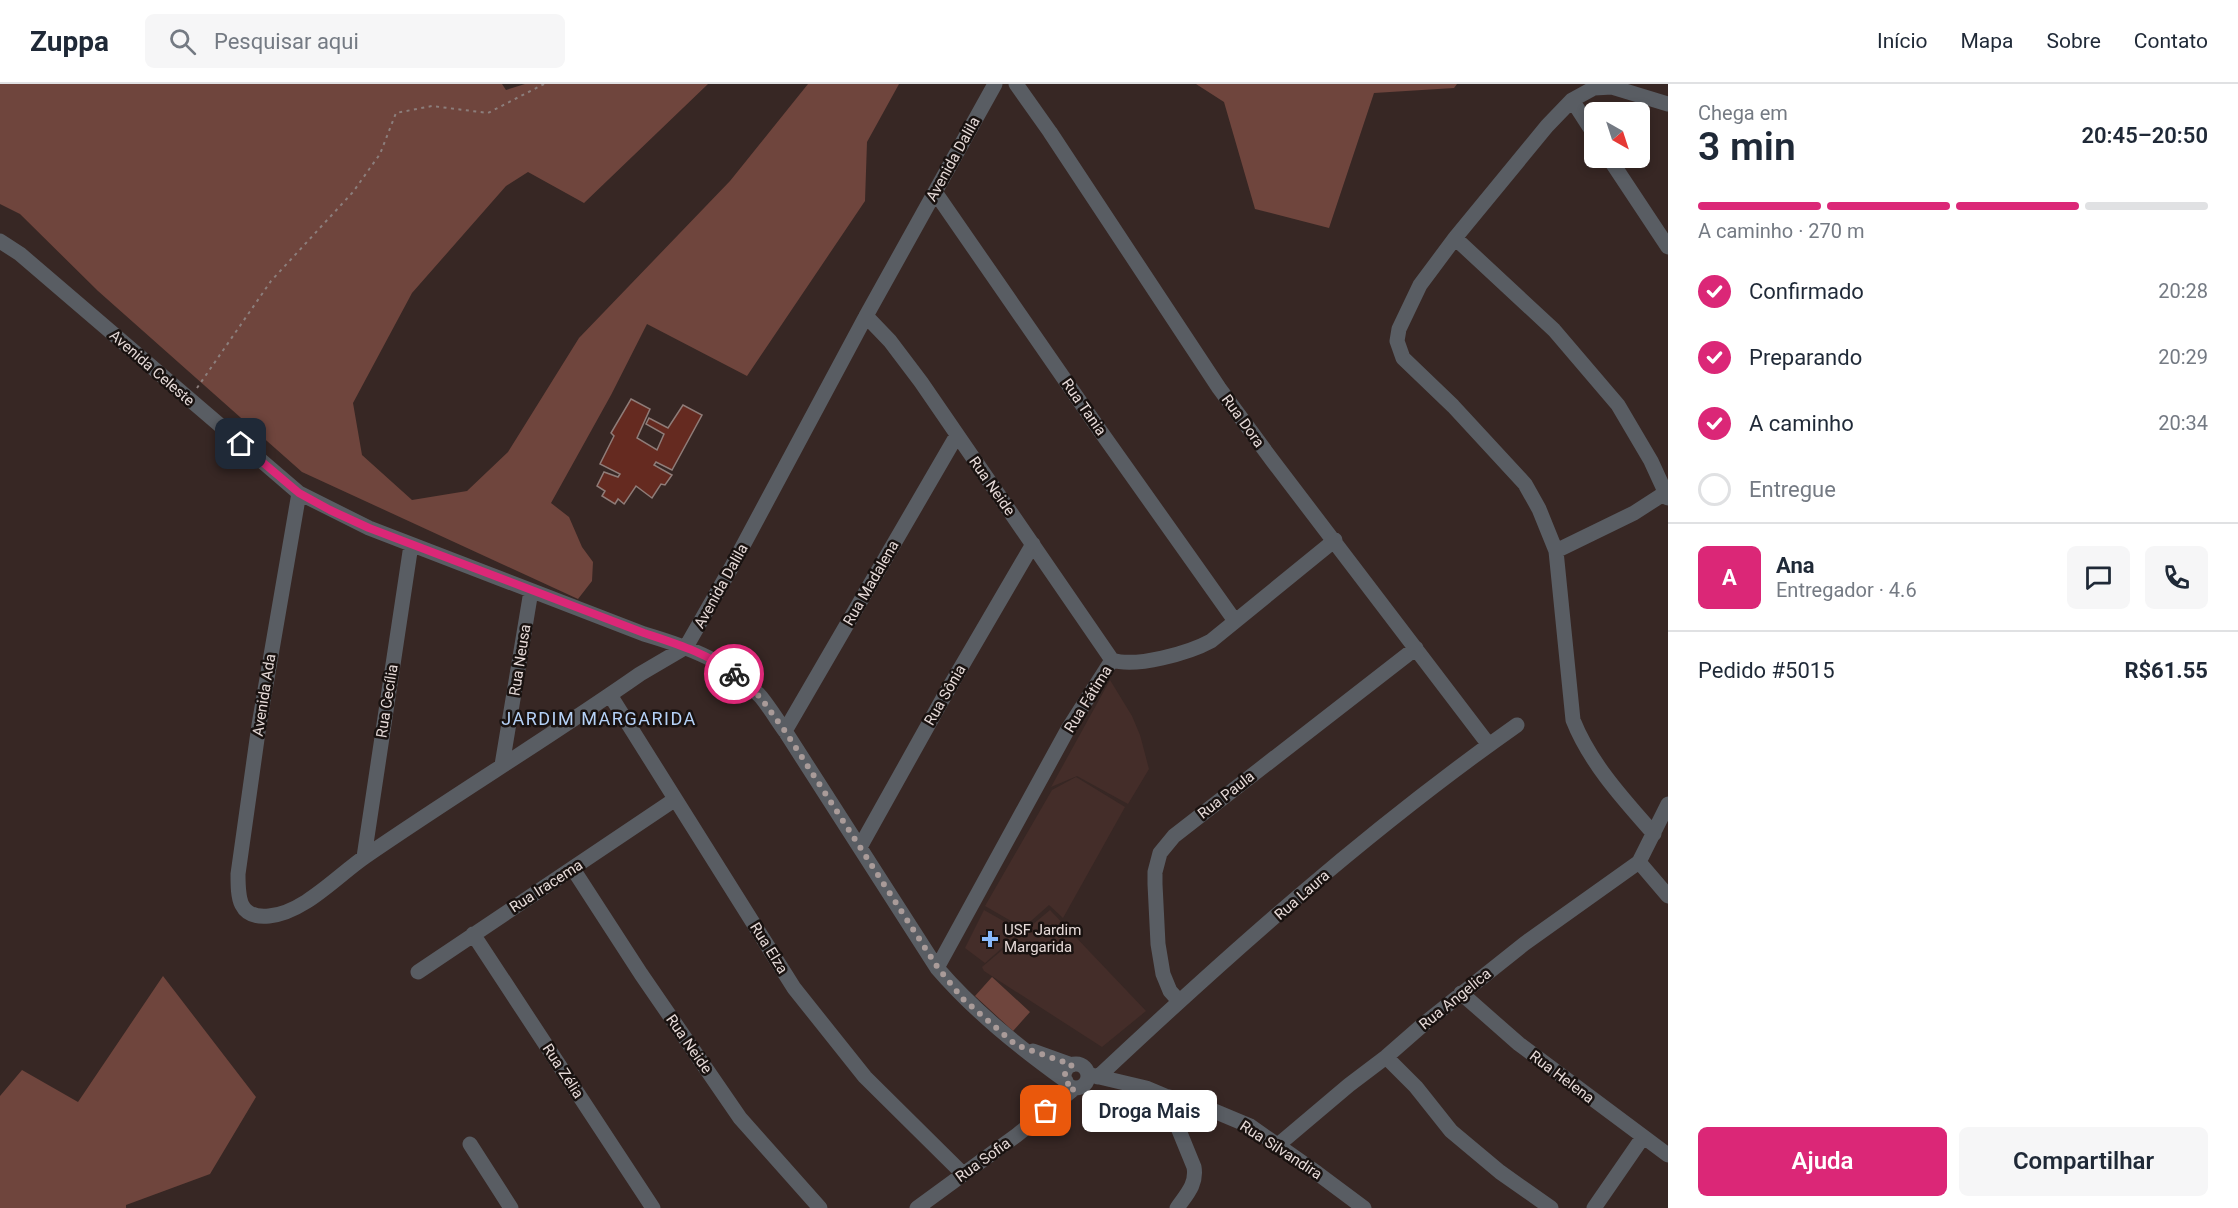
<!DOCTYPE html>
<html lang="pt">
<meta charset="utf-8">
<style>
body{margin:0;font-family:Roboto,sans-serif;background:#f6f6f7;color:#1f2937;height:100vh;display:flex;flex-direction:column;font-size:22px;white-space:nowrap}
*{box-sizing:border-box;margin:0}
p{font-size:20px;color:#747a83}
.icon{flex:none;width:33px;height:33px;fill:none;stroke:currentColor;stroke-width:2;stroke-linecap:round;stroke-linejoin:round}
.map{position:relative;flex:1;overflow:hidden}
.panel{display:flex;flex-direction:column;background:#fff;width:570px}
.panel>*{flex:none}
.needle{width:39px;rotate:141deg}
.tools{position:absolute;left:1584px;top:18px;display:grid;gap:12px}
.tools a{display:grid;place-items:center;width:66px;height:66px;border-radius:9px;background:#fff;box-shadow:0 3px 9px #0003;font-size:30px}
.pin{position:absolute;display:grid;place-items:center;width:51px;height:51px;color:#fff;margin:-26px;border-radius:12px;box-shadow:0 3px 9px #0006}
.courier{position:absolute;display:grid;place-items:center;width:60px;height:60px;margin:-30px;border:4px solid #db2777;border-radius:50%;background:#fff;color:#222;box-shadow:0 2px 8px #0007}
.bubble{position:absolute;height:42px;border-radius:9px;background:#fff;box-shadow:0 3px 9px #0003;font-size:20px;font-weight:600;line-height:42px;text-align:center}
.head em{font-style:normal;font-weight:600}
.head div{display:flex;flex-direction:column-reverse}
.head{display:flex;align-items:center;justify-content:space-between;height:102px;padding:0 30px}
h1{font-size:39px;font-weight:600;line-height:45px}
.bar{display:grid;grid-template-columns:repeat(4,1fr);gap:9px 6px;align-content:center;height:72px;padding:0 30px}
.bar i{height:8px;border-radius:4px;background:#e0e1e3}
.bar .selected{background:#db2777}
.bar p{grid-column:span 4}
.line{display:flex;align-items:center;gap:15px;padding:0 30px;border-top:2px solid #e0e1e3}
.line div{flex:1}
.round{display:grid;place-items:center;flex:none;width:63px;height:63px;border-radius:9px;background:#f6f6f7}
ol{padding:0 30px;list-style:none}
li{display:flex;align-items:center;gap:18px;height:66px}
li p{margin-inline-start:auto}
li .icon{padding:6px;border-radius:50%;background:#db2777;color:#fff;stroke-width:4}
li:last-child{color:#747a83}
li i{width:33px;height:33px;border:3px solid #e0e1e3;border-radius:50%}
.primary-button{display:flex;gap:12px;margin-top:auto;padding:12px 30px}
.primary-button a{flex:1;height:69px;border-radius:9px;background:#db2777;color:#fff;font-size:24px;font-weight:600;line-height:69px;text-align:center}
.primary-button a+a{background:#f6f6f7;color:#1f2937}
header{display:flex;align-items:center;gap:36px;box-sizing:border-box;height:84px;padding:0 30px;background:#fff;border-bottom:2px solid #e0e1e3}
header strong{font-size:28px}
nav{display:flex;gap:33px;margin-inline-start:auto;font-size:21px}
.search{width:420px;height:54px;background:#f6f6f7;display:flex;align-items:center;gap:15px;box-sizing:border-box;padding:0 21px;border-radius:9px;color:#747a83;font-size:22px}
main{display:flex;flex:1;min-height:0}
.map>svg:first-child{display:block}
.built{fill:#442d29}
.green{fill:#6f453d}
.building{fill:#652a20;stroke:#8f7c78;stroke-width:1.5}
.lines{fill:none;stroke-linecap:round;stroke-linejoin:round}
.path{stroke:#8c7e7c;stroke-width:2;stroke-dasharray:3 4.5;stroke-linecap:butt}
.minor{stroke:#595d63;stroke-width:15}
.done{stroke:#a99b99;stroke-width:6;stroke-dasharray:0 10.8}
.route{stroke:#db2777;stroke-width:8}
.poi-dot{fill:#89bafc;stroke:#191210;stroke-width:2}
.labels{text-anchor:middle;stroke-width:5;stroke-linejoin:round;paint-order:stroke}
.street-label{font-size:15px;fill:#e6dad8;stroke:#191210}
.poi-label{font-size:15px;fill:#e6dad8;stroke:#191210;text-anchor:start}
.quarter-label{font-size:18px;letter-spacing:1.5px;fill:#b5d1f6;stroke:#191210}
</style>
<header>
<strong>Zuppa</strong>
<div class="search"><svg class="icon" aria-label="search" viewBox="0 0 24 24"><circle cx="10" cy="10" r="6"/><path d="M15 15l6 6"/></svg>Pesquisar aqui</div>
<nav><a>Início</a><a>Mapa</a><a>Sobre</a><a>Contato</a></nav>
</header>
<main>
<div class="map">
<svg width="1668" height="1124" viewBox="0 0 1668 1124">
<rect width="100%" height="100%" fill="#372724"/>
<!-- built -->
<path class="built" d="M1110 596 1132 632 1140 651 1149 685 1128 720 1077 692 1051 703Z
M1076 693 1125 723 1063 834 1049 821 1023 844 985 822 1052 706Z
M984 826 1021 847 985 879 965 864Z
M1050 826 1146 927 1102 963 984 887 982 883Z"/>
<!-- green -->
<path class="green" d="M0 0H502L506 6 525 0H708L584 119 528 88 506 102 412 209 353 319 362 371 412 416 467 407 508 368 579 254 730 97 808 0H899L867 58 865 117 747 292 647 240 611 311 551 419 569 433 582 463 593 478 592 497 578 515 302 388 98 207 20 130 0 120Z
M1196 0H1457L1454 4 1374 9 1329 144 1255 125 1224 18Z
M163 892 256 1013 210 1090 126 1121V1124H0V1012L22 986 78 1018Z
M992 893 1030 928 1013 947 975 912Z"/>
<!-- building -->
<path class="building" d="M631 315 650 325 637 354 657 366 664 350 646 340 649 334 668 344 683 321 702 331 672 386 656 378 654 381 672 391 665 401 661 400 652 414 636 402 624 420 618 415 615 420 602 412 605 407 597 402 604 388 618 393 620 390 600 380 614 352 611 349Z"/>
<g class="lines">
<!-- path -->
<path class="path" d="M197 304 271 197 353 108 380 70 396 29 432 22 488 29 544 0"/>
<!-- minor -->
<path class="minor" d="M1016 0 1050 48 1219 304 1272 376 1489 661
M1572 16 1594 50
M1609 74 1668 163
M935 108 1101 348 1235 537
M1455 154 1554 246 1618 321 1651 377 1668 414
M0 157 20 170 76 218 299 409 369 444 644 550C688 563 730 578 761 613 770 624 777 636 785 647L937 884C975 928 1019 963 1066 997
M866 232 890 257 921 298 1112 576
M299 409 259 641 238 790C238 813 238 835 269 832 304 829 338 791 366 772 456 710 550 653 640 590L686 563 731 484 866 232 995 0
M1556 467 1634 429 1668 407
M1112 576C1136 584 1189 569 1211 557L1335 456
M610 611 794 904 865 993 963 1090
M785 647 957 351
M502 681 531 507
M1654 750C1623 715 1590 679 1573 636L1556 467 1539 425 1525 400 1453 322 1403 274 1397 257 1399 245 1420 201 1455 154 1547 42 1572 16 1594 4 1612 3 1668 20
M860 763 946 609 1033 460
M364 773 411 461
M1639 778 1668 812
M573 785 641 890 740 1034 820 1124
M473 850 653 1124
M937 884 1068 645 1112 576
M418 888 674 716
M1461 909 1519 960 1668 1071
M1179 917 1170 907 1163 890 1158 860 1155 800V788L1160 769 1174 752 1416 564
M1033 967 1072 981
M1386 973 1416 1003 1451 1047 1500 1088 1551 1124
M1064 992a12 12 0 1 1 24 0a12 12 0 1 1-24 0Z
M1091 991 1146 1004 1165 1012 1195 1019 1250 1042 1317 1089 1364 1124
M1098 993C1230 869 1368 746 1517 641
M1165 1012 1194 1083C1197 1100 1187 1110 1177 1124
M470 1060 511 1124
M1278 1061 1349 1001 1386 973 1426 938 1524 860 1639 778 1668 720
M917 1124 1017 1051 1075 1004
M1594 1124 1643 1053"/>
</g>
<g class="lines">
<!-- done -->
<path class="done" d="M734 590 760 613 785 647 938 884 963 915 1016 961 1072 981C1061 988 1063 1000 1075 1004L1046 1027"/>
<!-- route -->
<path class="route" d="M241 360 299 409 330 426 369 444 644 549C677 560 707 569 734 590"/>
</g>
<!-- markers -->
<path class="poi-dot" d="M987 846h6v6h6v6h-6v6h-6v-6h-6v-6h6z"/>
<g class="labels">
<!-- street labels -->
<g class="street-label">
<text transform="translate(953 75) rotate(-61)" y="5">Avenida Dalila</text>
<text transform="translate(152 284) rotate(41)" y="5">Avenida Celeste</text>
<text transform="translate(1084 323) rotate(55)" y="5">Rua Tania</text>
<text transform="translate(1243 337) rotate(54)" y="5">Rua Dora</text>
<text transform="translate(992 402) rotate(55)" y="5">Rua Neide</text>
<text transform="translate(871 499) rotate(-60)" y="5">Rua Madalena</text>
<text transform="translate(721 502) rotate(-61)" y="5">Avenida Dalila</text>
<text transform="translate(520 576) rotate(-81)" y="5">Rua Neusa</text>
<text transform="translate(264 611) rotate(-81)" y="5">Avenida Ada</text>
<text transform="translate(945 611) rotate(-60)" y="5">Rua Sônia</text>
<text transform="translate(1088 615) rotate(-58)" y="5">Rua Fátima</text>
<text transform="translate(387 617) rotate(-81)" y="5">Rua Cecília</text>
<text transform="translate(1226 711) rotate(-38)" y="5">Rua Paula</text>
<text transform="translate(546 802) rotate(-33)" y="5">Rua Iracema</text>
<text transform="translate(1302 811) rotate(-41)" y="5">Rua Laura</text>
<text transform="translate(769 864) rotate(58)" y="5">Rua Elza</text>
<text transform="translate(1455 915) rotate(-39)" y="5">Rua Angelica</text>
<text transform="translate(689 960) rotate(55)" y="5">Rua Neide</text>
<text transform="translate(563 987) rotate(57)" y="5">Rua Zélia</text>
<text transform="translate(1562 993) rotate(37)" y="5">Rua Helena</text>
<text transform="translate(1281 1066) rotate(33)" y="5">Rua Silvandira</text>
<text transform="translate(983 1076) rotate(-36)" y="5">Rua Sofia</text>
</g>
<!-- poi labels -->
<g class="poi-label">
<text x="1004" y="851">USF Jardim<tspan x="1004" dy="17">Margarida</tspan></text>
</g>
<!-- quarter labels -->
<g class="quarter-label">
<text x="599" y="641">JARDIM MARGARIDA</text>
</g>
</g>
</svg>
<div class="tools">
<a><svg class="needle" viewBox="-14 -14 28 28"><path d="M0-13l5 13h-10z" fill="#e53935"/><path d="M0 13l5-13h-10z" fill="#747a83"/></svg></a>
</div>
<div class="pin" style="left:1046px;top:1027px;background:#ea580c"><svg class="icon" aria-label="bag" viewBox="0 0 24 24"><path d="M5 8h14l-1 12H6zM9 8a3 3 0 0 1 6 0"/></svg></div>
<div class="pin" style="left:241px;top:360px;background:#1f2937"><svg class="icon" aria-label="home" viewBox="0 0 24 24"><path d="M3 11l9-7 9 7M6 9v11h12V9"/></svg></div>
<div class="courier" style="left:734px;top:590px"><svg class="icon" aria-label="bike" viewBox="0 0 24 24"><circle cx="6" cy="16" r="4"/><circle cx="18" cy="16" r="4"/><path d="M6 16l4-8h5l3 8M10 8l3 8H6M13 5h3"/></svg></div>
<div class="bubble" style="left:1082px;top:1006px;width:135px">Droga Mais</div>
</div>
<section class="panel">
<div class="head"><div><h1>3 min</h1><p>Chega em</p></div><em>20:45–20:50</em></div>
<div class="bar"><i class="selected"></i><i class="selected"></i><i class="selected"></i><i></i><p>A caminho · 270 m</p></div>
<ol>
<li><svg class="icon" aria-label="check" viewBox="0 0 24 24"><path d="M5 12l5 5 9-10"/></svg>Confirmado<p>20:28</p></li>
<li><svg class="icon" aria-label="check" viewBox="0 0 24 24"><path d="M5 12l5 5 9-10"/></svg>Preparando<p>20:29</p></li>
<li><svg class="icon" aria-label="check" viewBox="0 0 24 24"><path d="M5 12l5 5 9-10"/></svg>A caminho<p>20:34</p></li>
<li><i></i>Entregue</li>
</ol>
<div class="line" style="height:108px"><b class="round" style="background:#db2777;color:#fff">A</b><div><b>Ana</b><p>Entregador · 4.6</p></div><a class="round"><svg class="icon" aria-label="chat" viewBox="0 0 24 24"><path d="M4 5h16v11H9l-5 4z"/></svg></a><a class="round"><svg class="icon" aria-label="phone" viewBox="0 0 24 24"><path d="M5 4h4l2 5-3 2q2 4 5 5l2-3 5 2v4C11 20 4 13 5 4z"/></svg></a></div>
<div class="line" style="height:78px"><div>Pedido #5015</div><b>R$61.55</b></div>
<div class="primary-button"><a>Ajuda</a><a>Compartilhar</a></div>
</section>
</main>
